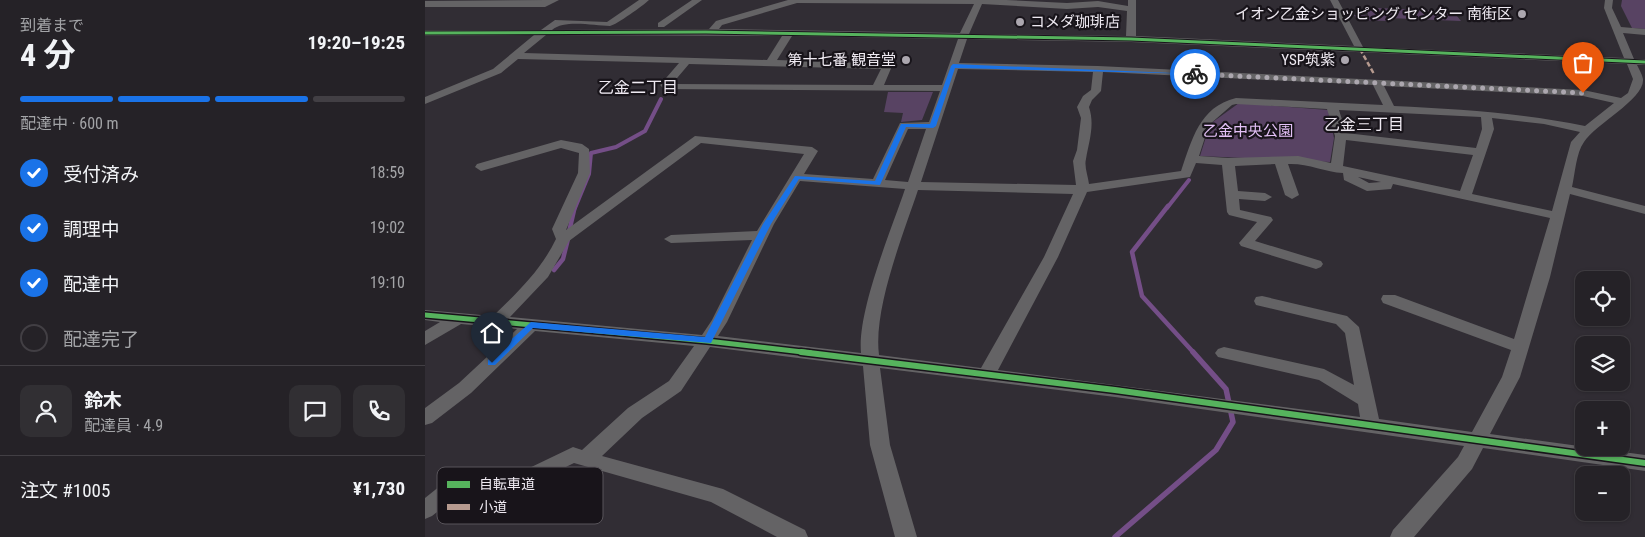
<!DOCTYPE html>
<html lang="ja">
<meta charset="utf-8">
<style>
body{margin:0;font-family:"Roboto Condensed","Noto Sans JP",sans-serif;background:#312f33;color:#f1f3f6;height:100vh;display:flex;flex-direction:column;font-size:19px;white-space:nowrap}
*{box-sizing:border-box;margin:0}
p{font-size:16px;color:#a3a4a7}
.icon{flex:none;width:28px;height:28px;fill:none;stroke:currentColor;stroke-width:2;stroke-linecap:round;stroke-linejoin:round}
.map{position:relative;flex:1;overflow:hidden}
.drawer{display:flex;flex-direction:column;background:#252227;width:425px}
.drawer>*{flex:none}
.buttons{position:absolute;left:1150px;top:271px;display:grid;gap:10px}
.buttons a{display:grid;place-items:center;width:55px;height:55px;border-radius:10px;background:#252227;box-shadow:0 1px 4px #0004,0 0 0 1px #423f44;font-size:25px}
.pin{position:absolute;display:grid;place-items:center;width:42px;height:42px;color:#fff;margin:-51px -21px;border-radius:50% 50% 50% 0;rotate:-45deg;box-shadow:0 0 5px #0007}
.pin .icon{rotate:45deg}
.courier{position:absolute;display:grid;place-items:center;width:50px;height:50px;margin:-25px;border:4px solid #1a73e8;border-radius:50%;background:#fff;color:#222;box-shadow:0 1px 6px #0007}
.head em{font-style:normal;font-weight:700}
.head div{display:flex;flex-direction:column-reverse}
.head{display:flex;align-items:center;justify-content:space-between;height:85px;padding:0 20px}
h1{font-size:32px;font-weight:700;line-height:38px}
.bar{display:grid;grid-template-columns:repeat(4,1fr);gap:8px 5px;align-content:center;height:60px;padding:0 20px}
.bar i{height:6px;border-radius:4px;background:#423f44}
.bar .current{background:#1a73e8}
.bar p{grid-column:span 4}
.line{display:flex;align-items:center;gap:12px;padding:0 20px;border-top:1px solid #423f44}
.line div{flex:1}
.round{display:grid;place-items:center;flex:none;width:52px;height:52px;border-radius:10px;background:#312f33}
ol{padding:0 20px;list-style:none}
li{display:flex;align-items:center;gap:15px;height:55px}
li p{margin-inline-start:auto}
li .icon{padding:5px;border-radius:50%;background:#1a73e8;color:#fff;stroke-width:4}
li:last-child{color:#a3a4a7}
li i{width:28px;height:28px;border:2px solid #423f44;border-radius:50%}
main{display:flex;flex:1;min-height:0}
.map>svg:first-child{display:block}
.green{fill:#584363}
.lines{fill:none;stroke-linecap:round;stroke-linejoin:round}
.stream-far2{stroke:#744e87;stroke-width:4}
.stream-far1{stroke:#744e87;stroke-width:4.5}
.stream{stroke:#744e87;stroke-width:5.5}
.minor{fill:#646365;fill-rule:evenodd}
.quiet{stroke:#b69a8f;stroke-width:2.5;stroke-dasharray:5 2.5;stroke-linecap:butt}
.cycleway-far2-casing{stroke:#18141a;stroke-width:5}
.cycleway-far1-casing{stroke:#18141a;stroke-width:8}
.cycleway-casing{stroke:#18141a;stroke-width:9}
.cycleway-far2{stroke:#56b35d;stroke-width:3}
.cycleway-far1{stroke:#56b35d;stroke-width:5}
.cycleway{stroke:#56b35d;stroke-width:6}
.route{fill:#1a73e8}
.done{stroke:#aca7af;stroke-width:5;stroke-dasharray:0 9}
.poi-dot{fill:#aca7af;stroke:#18141a;stroke-width:2}
.labels{text-anchor:middle;stroke-width:4.5;stroke-linejoin:round;paint-order:stroke}
.far-poi-label{font-size:15px;fill:#eee9f1;stroke:#18141a;text-anchor:end}
.far-park-label{font-size:15px;fill:#e3c0f6;stroke:#18141a}
.far-neighbourhood-label{font-size:16px;fill:#eee9f1;stroke:#18141a}
.key{fill:#18141a;stroke:#58545a;stroke-width:1}
.key-label{font-size:14px;fill:#eee9f1}
</style>
<main>
<section class="drawer">
<div class="head"><div><h1>4 分</h1><p>到着まで</p></div><em>19:20–19:25</em></div>
<div class="bar"><i class="current"></i><i class="current"></i><i class="current"></i><i></i><p>配達中 · 600 m</p></div>
<ol>
<li><svg class="icon" aria-label="check" viewBox="0 0 24 24"><path d="M5 12l5 5 9-10"/></svg>受付済み<p>18:59</p></li>
<li><svg class="icon" aria-label="check" viewBox="0 0 24 24"><path d="M5 12l5 5 9-10"/></svg>調理中<p>19:02</p></li>
<li><svg class="icon" aria-label="check" viewBox="0 0 24 24"><path d="M5 12l5 5 9-10"/></svg>配達中<p>19:10</p></li>
<li><i></i>配達完了</li>
</ol>
<div class="line" style="height:90px"><a class="round"><svg class="icon" aria-label="person" viewBox="0 0 24 24"><circle cx="12" cy="8" r="4"/><path d="M4 21q1-7 8-7t8 7"/></svg></a><div><b>鈴木</b><p>配達員 · 4.9</p></div><a class="round"><svg class="icon" aria-label="chat" viewBox="0 0 24 24"><path d="M4 5h16v11H9l-5 4z"/></svg></a><a class="round"><svg class="icon" aria-label="phone" viewBox="0 0 24 24"><path d="M5 4h4l2 5-3 2q2 4 5 5l2-3 5 2v4C11 20 4 13 5 4z"/></svg></a></div>
<div class="line" style="height:65px"><div>注文 #1005</div><b>¥1,730</b></div>
</section>
<div class="map">
<svg width="1220" height="537" viewBox="0 0 1220 537">
<rect width="100%" height="100%" fill="#312d34"/>
<!-- green -->
<path class="green" d="M1197 0H1220V29L1207 28 1196 6Z
M953 8 1019 11 1027 16H1032L1036 21 963 18 964 21 932 20 929 15H943L942 11 954 10Z
M463 92H508L497 120 476 122 478 113 459 112Z
M814 103 903 110 909 138 905 162 775 156 785 124Z"/>
<g class="lines">
<!-- stream-far2 -->
<path class="stream-far2" d="M150 208 164 174 166 153 191 147 220 131 236 99
M742 208 764 180"/>
<!-- stream-far1 -->
<path class="stream-far1" d="M743 206 707 252 717 296 769 353
M144 232 150 206
M129 270 138 259 143 239"/>
<!-- stream -->
<path class="stream" d="M690 537 791 450 808 422 801 389 768 352"/>
<!-- minor -->
<path class="minor" d="M122 0H134L120 7H0V1Z
M214 0H224C219 5 191 25 185 26 169 26 140 19 127 30L284 29 291 21 363 0H581L642 3 673 1 703 6V0H711V36L929 46 905 0H913L938 47 1199 58 1179 8 1180 0H1188L1187 8 1196 27 1220 29V35L1198 33 1209 59H1220V65H1212C1214 69 1217 74 1218 79 1220 99 1170 124 1159 142 1151 153 1150 174 1147 187L1220 206V214L1145 194 1125 277 1095 377 1065 434 1220 455V471L1058 448 1047 469 989 537H965L968 530 1033 457 1039 446 690 397 455 368 465 445 492 537H470L445 445 438 366 285 347 256 391 217 418 177 456 298 489 380 530 383 537H352L286 502 149 463 102 486 79 491 41 489 7 516 0 519V498L30 474 37 472 79 475 98 471 148 447 157 450 203 408 244 381 269 346 110 331 46 393 7 423 0 425V408L34 383 92 329 36 324 0 345V331L15 322 0 320V310L68 316C93 292 116 270 131 239L127 229 153 173 154 153 136 148 56 171 50 167 52 164 136 140 157 144 164 149 165 173 141 230 270 136 387 147 393 151 379 174 448 179 475 123 504 122 515 91 239 89 235 85 254 63 93 59 76 73 0 104V97L68 69 109 35 0 36V30H116L130 20 182 22ZM372 3 549 4 535 33 294 29 297 25ZM557 4 642 9 673 7 702 11 701 36 544 34ZM121 35 357 36 342 60 99 53ZM367 36 533 39 517 85H459L467 66 466 64 352 60ZM542 39 706 42 1202 64 1208 79 1203 93 1196 98 1158 90 673 66 534 63ZM264 64 456 69 448 85 247 84ZM533 69 668 72 666 90 658 96 652 107 656 118 652 150 648 161 651 185 496 182ZM678 72 948 85 958 105 811 98C774 107 767 140 756 171L664 184C663 176 659 166 661 159 664 141 670 125 664 107L667 100 676 91ZM959 86 1158 96 1189 103 1160 126C1097 113 1034 109 969 106ZM811 104 902 109 910 136 906 163 873 156 803 158 774 156 784 125 807 105ZM914 110 1056 117 1057 129 1051 148 921 133ZM1067 118 1119 124 1155 132 1146 142 1127 211 1047 194 1069 129ZM483 129H501L483 182 460 180ZM921 140 1048 155 1035 191 918 166ZM276 143 379 154 332 231 246 235 239 239 246 243 327 240 287 320 277 335 85 317 123 277 144 241ZM771 163 797 165 802 212 804 215 832 222 814 243 816 246 891 269 896 267 898 264 896 261 830 241 848 220 846 217 815 210 814 199 840 201 847 197 840 193 813 191 810 166 850 164 860 195 867 199 874 195 863 164C882 163 900 172 918 173L919 180 942 191 966 189 968 184 1125 218 1089 339 970 295H958L956 299 958 303 1086 350 1077 377 1047 432 954 419 934 327 922 316 837 296 831 297 829 301 831 305 911 324 920 333 929 385 899 369 799 347 793 349 790 353 793 357 894 380 933 404 935 417 573 370 633 257 662 192 765 177ZM933 177 956 182 944 183ZM375 181 480 189C466 231 432 311 436 353L293 336 302 322 349 224ZM493 190 648 194 619 257 556 368 454 355C448 309 478 235 493 190Z
M267 0H277L239 27H233V23Z"/>
<!-- quiet -->
<path class="quiet" d="M935 49 949 74"/>
<!-- cycleway-far2 casing -->
<g class="cycleway-far2-casing">
<path id="cycleway-far2" d="M0 33 281 32 706 39 1220 62"/>
</g>
<!-- cycleway-far1 casing -->
<g class="cycleway-far1-casing">
<path id="cycleway-far1" d="M0 315 282 341 386 353"/>
</g>
<!-- cycleway casing -->
<g class="cycleway-casing">
<path id="cycleway" d="M376 352 690 390 1220 463"/>
</g>
<!-- cycleway-far2 -->
<use href="#cycleway-far2" class="cycleway-far2"/>
<!-- cycleway-far1 -->
<use href="#cycleway-far1" class="cycleway-far1"/>
<!-- cycleway -->
<use href="#cycleway" class="cycleway"/>
</g>
<!-- route -->
<path class="route" d="M528 64 773 74 530 68 511 126 508 128 481 127 455 185 374 179 346 224 286 343 108 328 70 365H63V360L106 322 280 337 338 224 370 176 450 181 476 124H505L526 66Z"/>
<g class="lines">
<!-- done -->
<path class="done" d="M770 74 1158 93"/>
</g>
<!-- markers -->
<g class="poi-dot">
<circle cx="1097" cy="14" r="5"/>
<circle cx="595" cy="22" r="5"/>
<circle cx="481" cy="60" r="5"/>
<circle cx="920" cy="60" r="5"/>
</g>
<g class="labels">
<!-- far-poi labels -->
<g class="far-poi-label">
<text x="1087" y="19">イオン乙金ショッピング センター 南街区</text>
<text x="605" y="27" text-anchor="start">コメダ珈琲店</text>
<text x="471" y="65">第十七番 観音堂</text>
<text x="910" y="65">YSP筑紫</text>
</g>
<!-- far-park labels -->
<g class="far-park-label">
<text x="823" y="136">乙金中央公園</text>
</g>
<!-- far-neighbourhood labels -->
<g class="far-neighbourhood-label">
<text x="213" y="93">乙金二丁目</text>
<text x="939" y="130">乙金三丁目</text>
</g>
</g>
<!-- legend -->
<rect x="12" y="467" width="166" height="57" rx="8" class="key"/>
<rect x="22" y="481" width="23" height="7" fill="#56b35d"/>
<rect x="22" y="504" width="23" height="6" fill="#b69a8f"/>
<g class="key-label">
<text x="54" y="489">自転車道</text>
<text x="54" y="512">小道</text>
</g>
</svg>
<div class="buttons">
<a><svg class="icon" aria-label="locate" viewBox="0 0 24 24"><circle cx="12" cy="12" r="6"/><path d="M12 2v4M12 18v4M2 12h4M18 12h4"/></svg></a>
<a><svg class="icon" aria-label="layers" viewBox="0 0 24 24"><path d="M12 4l9 5-9 5-9-5zM3 14l9 5 9-5"/></svg></a>
<a>+</a>
<a>−</a>
</div>
<div class="pin" style="left:1158px;top:93px;background:#ea580c"><svg class="icon" aria-label="bag" viewBox="0 0 24 24"><path d="M5 8h14l-1 12H6zM9 8a3 3 0 0 1 6 0"/></svg></div>
<div class="pin" style="left:67px;top:363px;background:#1f2937"><svg class="icon" aria-label="home" viewBox="0 0 24 24"><path d="M3 11l9-7 9 7M6 9v11h12V9"/></svg></div>
<div class="courier" style="left:770px;top:74px"><svg class="icon" aria-label="bike" viewBox="0 0 24 24"><circle cx="6" cy="16" r="4"/><circle cx="18" cy="16" r="4"/><path d="M6 16l4-8h5l3 8M10 8l3 8H6M13 5h3"/></svg></div>
</div>
</main>
